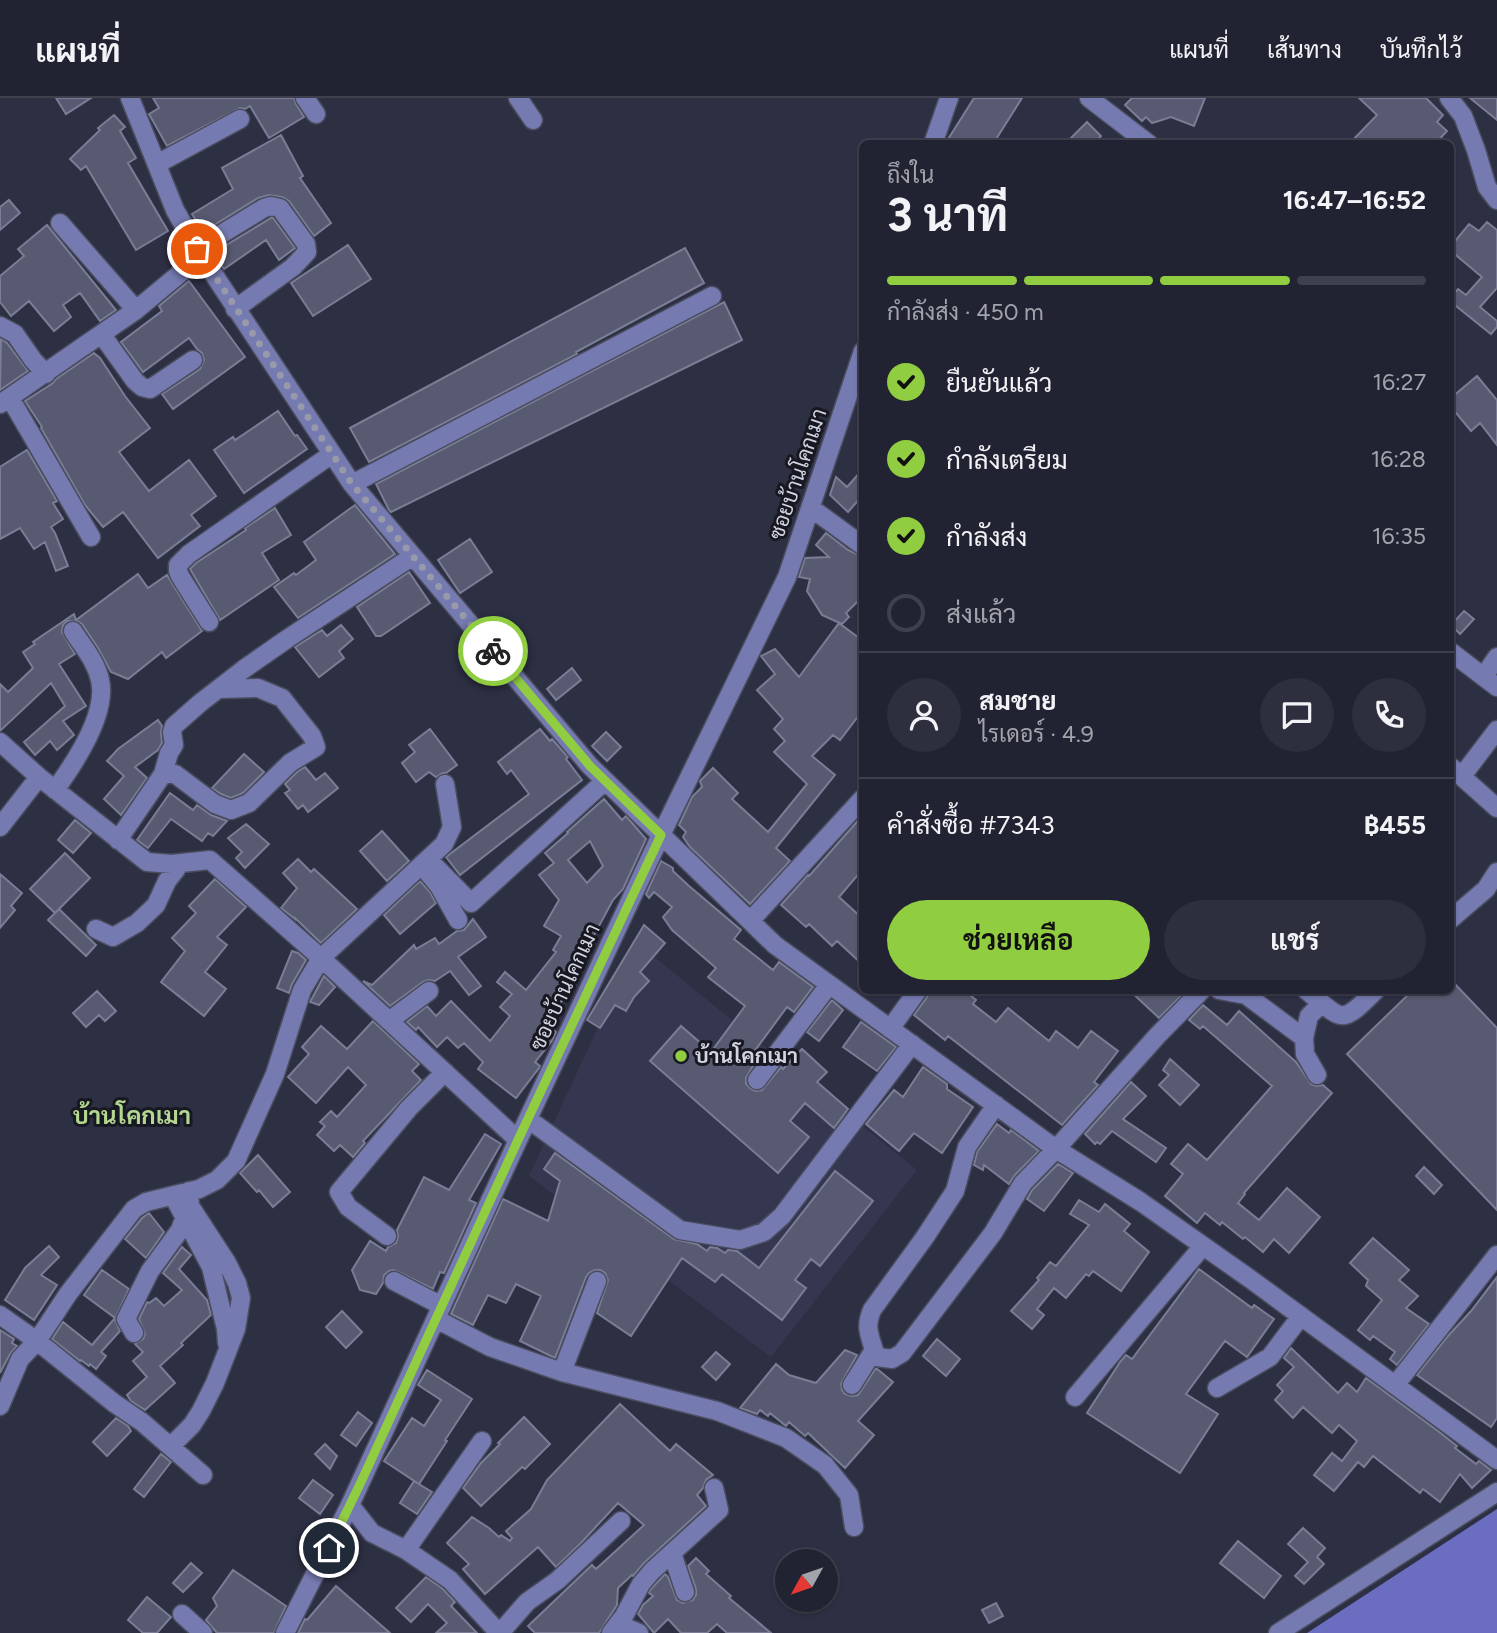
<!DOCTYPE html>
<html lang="th">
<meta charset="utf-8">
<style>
body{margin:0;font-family:Figtree,Sarabun,sans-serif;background:#2e2f3e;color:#f1f3f6;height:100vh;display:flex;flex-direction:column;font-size:26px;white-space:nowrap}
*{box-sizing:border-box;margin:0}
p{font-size:23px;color:#a2a4ac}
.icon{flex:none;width:38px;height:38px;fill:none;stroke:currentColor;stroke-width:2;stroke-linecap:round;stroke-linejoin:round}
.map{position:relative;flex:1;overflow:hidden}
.side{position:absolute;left:859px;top:42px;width:595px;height:854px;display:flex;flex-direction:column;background:#222332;border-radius:10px;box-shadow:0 2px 5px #0004,0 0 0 2px #3f404d}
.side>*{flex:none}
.needle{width:46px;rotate:230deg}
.buttons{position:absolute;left:775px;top:1451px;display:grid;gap:14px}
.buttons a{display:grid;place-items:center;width:63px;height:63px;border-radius:50%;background:#222332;box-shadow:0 2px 5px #0004,0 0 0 2px #3f404d;font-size:35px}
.pin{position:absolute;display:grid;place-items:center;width:60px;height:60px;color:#fff;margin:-30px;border:4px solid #fff;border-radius:50%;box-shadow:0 2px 7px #0007}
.courier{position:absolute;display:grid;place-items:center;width:70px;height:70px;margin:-35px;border:5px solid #91cd40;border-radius:50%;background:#fff;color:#222;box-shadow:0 2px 9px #0007}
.headline em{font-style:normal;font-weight:700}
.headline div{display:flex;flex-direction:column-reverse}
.headline{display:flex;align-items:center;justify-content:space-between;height:119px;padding:0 28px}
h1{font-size:46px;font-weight:700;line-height:52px}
.bar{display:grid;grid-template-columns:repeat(4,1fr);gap:10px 7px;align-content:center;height:84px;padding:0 28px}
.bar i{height:9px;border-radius:5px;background:#3f404d}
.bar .selected{background:#91cd40}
.bar p{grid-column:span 4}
.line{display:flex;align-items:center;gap:18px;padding:0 28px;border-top:2px solid #3f404d}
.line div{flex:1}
.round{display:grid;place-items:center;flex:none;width:74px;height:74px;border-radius:37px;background:#2e2f3e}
ol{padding:0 28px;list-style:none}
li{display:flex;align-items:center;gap:21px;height:77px}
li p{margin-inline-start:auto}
li .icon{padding:7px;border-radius:50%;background:#91cd40;color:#111;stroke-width:4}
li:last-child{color:#a2a4ac}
li i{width:38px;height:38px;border:4px solid #3f404d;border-radius:50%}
.action{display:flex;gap:14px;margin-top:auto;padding:14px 28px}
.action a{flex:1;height:80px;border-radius:42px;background:#91cd40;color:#111;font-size:28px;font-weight:700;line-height:80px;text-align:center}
.action a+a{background:#2e2f3e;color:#f1f3f6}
header{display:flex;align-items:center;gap:42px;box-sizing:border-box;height:98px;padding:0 35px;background:#222332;border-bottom:2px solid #3f404d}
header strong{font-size:33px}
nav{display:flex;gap:38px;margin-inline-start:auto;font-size:24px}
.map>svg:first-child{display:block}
.built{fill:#353751}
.water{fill:#6a6dc0}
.building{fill:#585a71;stroke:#7a7d95;stroke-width:2;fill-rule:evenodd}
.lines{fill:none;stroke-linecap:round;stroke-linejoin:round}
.minor-casing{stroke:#4b4d5f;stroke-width:21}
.minor{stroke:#757ab1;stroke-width:18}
.done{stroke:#989aaa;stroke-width:7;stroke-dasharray:0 12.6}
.route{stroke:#91cd40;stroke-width:9}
.poi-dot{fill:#91cd40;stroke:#171821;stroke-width:2.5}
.labels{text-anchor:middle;stroke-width:6;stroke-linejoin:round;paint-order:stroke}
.street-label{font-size:21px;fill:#d2d4e1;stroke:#171821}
.poi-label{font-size:21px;font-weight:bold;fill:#d2d4e1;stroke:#171821;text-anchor:start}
.quarter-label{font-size:24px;font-weight:bold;fill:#b3d690;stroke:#171821}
</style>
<header>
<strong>แผนที่</strong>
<nav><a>แผนที่</a><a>เส้นทาง</a><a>บันทึกไว้</a></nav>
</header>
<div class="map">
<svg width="1497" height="1535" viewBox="0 0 1497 1535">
<rect width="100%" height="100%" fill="#2d2f43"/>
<!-- built -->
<path class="built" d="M637 845 917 1072 771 1259 529 1078Z"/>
<!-- water -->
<path class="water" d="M1497 1411V1535H1307Z"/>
<!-- building -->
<path class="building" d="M56 0H91L66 16Z
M153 0H294L296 6 304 19 269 40 250 8 245 11 240 10 167 48 149 16 159 10Z
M974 0H1022L993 46H945Z
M1132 0H1205L1194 28 1171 19 1152 25 1146 19 1142 23 1125 7Z
M1359 0H1426L1443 17 1437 24 1447 33 1435 46H1349L1377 17Z
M1470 0H1497V22Z
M114 17 125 29 120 33 136 60 128 65 168 133 136 152 86 68 81 72 70 61 100 32 98 30Z
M1087 24 1101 38 1094 46H1065Z
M281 37 303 78 300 80 331 125 314 138 289 103 282 99 269 97 258 100 203 134 192 116 233 91 222 70Z
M9 102 20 115 0 132V109Z
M271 120H273L295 150 279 162 266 142 224 171 213 155Z
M1487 124 1497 132V190L1480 209 1497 223V229L1491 236 1451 204V199L1458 191 1466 197 1482 179 1451 153V148L1469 126 1479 133Z
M47 127 116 212 100 223 80 195 63 207 71 219 54 233 29 203 11 218 0 204V178L24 158 18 151Z
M348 147 371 181 313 218 291 185Z
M685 150 704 185 576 254 577 256 369 364 350 330Z
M189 183 245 259 173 311 162 296 200 271 204 262 202 255 197 251 189 240 143 274 121 244 162 213 159 208Z
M724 204 742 242 391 414 389 412 376 386Z
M1 241 7 245 28 273 0 292Z
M94 255 100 260 125 298 150 330 119 354 149 393 189 362 216 398 191 417 200 428 158 460 123 414 103 429 85 407 41 330 42 329 25 303 53 285 56 281Z
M1477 278 1497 302V347L1480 325 1471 333 1451 309V300Z
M278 313 295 338 297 337 307 351 244 395 214 352 233 339 235 342Z
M27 352 57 403 53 405 63 421 51 429 55 435 68 468 56 473 45 444 34 451 20 430 0 441V369Z
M863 371V397L848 414 830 397 836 379 847 389Z
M355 407 395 456 298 520 274 489 294 475 296 477 316 462 304 444Z
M275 410 291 437 262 455 279 482 220 522 190 471 196 465 246 432 245 430Z
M826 435 848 452 863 459V498L846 515 849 519 842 526 822 517 807 493 810 481 799 479 805 460 829 459 816 447Z
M470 441 492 474 460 495 438 462Z
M409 474 430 505 381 538H376L357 509Z
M138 476 148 490 167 477 202 533 166 560 162 554 128 581 111 574 98 550 82 526 77 523H67L63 527 62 534 75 556 59 566 86 608 63 623 74 637 57 652 50 643 35 657 24 644 65 608 51 585 0 633V586L8 594 33 570 23 554 35 546 33 544 74 516 76 522Z
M1464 513 1474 521 1460 536 1451 527Z
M839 525 863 543V612L840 642 833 637 812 658 835 677 776 750 790 763 750 806 690 749 683 739 686 734 679 727 692 699 702 689 700 683 713 670 738 695 732 701 768 734 807 686 774 654 785 643 774 631 783 621 757 592 775 576 761 558 775 551 799 579Z
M341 527 353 541 339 553 344 560 319 579 295 549 322 532 327 538Z
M572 570 581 582 556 602 547 591Z
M158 622 162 628 161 635 162 645 158 652 135 669 147 680 121 717 104 701 124 678 107 663 118 651Z
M430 631 457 667 446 675H443L436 679 429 674 416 684 402 665 415 654 409 647Z
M540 631 550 643 552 641 568 659 566 661 582 682 460 777 446 759 529 696 511 672 507 676 498 664Z
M606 634 621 649 607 663 592 648Z
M244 656 264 674 243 695 231 700 221 696 212 690Z
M305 669 316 682 325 675 338 690 308 714 303 707 298 711 285 695 290 692 285 686 297 674Z
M170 695 193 712 197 707 211 717 227 723 213 738 208 735 202 743 171 721 148 750 137 742Z
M604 701 622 722 626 718 646 741 623 791 613 802 586 852 587 853 572 886 553 918 554 919 548 927 556 934 552 943 535 964 540 968 539 970 516 1000 478 971 483 964 464 945 458 950 447 939 437 949 418 929 416 932 407 924 427 908 436 918 451 903 490 943 510 918 500 909 512 896 497 884 505 874 526 892 556 854 553 852 561 838 544 828 559 802 539 777 554 765 545 755 568 735 567 734ZM590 743 603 768 587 785 568 762Z
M863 717V771L839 799 863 821V867L837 843 832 848 809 826 806 829 781 807 808 777 809 778Z
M75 722 91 735 73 755 58 742Z
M246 726 269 746 245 770 236 760 242 754 228 740Z
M382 733 409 763 387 783 360 753Z
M65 755 90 780 55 815 30 791Z
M298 761 311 774 314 771 357 811 321 845 295 820V821L281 810 297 790 283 775Z
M661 763 673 770V773L689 788 741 832 734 841 773 872 779 864 813 889 794 914 787 909 748 962 753 968 746 980V986L751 991 756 993 762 992 781 969 783 971 802 951 827 974 817 984 848 1011 834 1030 805 1005 790 1023 809 1039 778 1075 650 963 681 928 711 954 745 908 708 879 716 870 672 832 663 819 672 809 654 794 649 800 646 796Z
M0 776 22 795 11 808 15 812 0 830Z
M215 781 246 809 217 839 227 847 205 874 226 891 204 918 161 884 185 853 172 840 196 815 189 808Z
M420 783 430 794 436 805 400 836 384 817Z
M59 811 96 847 86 858 48 822Z
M473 821 486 839 458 859 481 888 469 897 450 873 435 883 428 882 423 884 390 908 363 883 372 887 414 847 416 851 435 840 439 846 457 833 464 832Z
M644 827 665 845 640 874 649 883 634 899 626 913 615 907 600 930 587 922Z
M292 853 298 855 306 862 292 886 289 895 277 890Z
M324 878 335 889 319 907 310 904Z
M1451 882 1497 930V1112L1347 956 1413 892H1451Z
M929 892H964L976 902 973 906 996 924 1008 910 1049 943 1056 933 1078 950 1091 933 1118 953 1094 984 1098 987 1062 1027 948 938 945 942 914 917 927 899Z
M1129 892H1181L1184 895 1159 920Z
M97 893 116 913 105 923 99 917 86 929 73 915Z
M832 902 843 912 819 943 807 934Z
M1203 907 1227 927 1239 913 1296 964 1311 986 1316 988 1323 987 1332 995 1244 1095 1245 1096 1238 1105 1259 1122 1287 1090 1320 1119 1289 1155 1274 1141 1263 1154 1245 1139 1243 1141 1222 1124 1220 1127 1205 1115 1197 1125 1165 1098 1183 1076 1171 1066 1188 1046 1207 1062 1272 988 1203 928 1200 931 1189 922Z
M373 923 419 966 412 973 421 982 363 1043 365 1045 353 1059 340 1047 334 1053 317 1037 325 1028 320 1024 331 1013 337 1019 366 987 348 969 316 1005 288 979 309 956 302 949 321 928 347 951Z
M861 924 896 949 877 973 843 949Z
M1170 961 1199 987 1180 1007 1159 987 1169 977 1163 972Z
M923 969 947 986V991L973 1009 942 1055 914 1035 899 1053 866 1026 894 992 903 999Z
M1131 984 1146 998 1123 1021 1166 1050 1156 1064 1112 1033 1100 1046 1097 1044 1095 1046 1085 1036Z
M997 1026 1009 1035 1011 1032 1039 1053 1015 1077 1009 1086 984 1067 983 1072 974 1067 977 1054Z
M485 1036 501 1046 469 1102 476 1105 444 1175 440 1174 433 1191 394 1172 389 1173 384 1177 383 1185 376 1196 360 1192 352 1172 370 1143 386 1153 388 1149 396 1145 398 1139 397 1132 424 1079 449 1092Z
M555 1055 674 1141 697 1146 707 1153 710 1149 717 1150 725 1155 728 1152 737 1153 759 1170 835 1073 873 1103 820 1168 811 1161 795 1182 806 1190 782 1222 722 1176 715 1184 682 1160 631 1238 597 1215 608 1182 605 1175 600 1172H595L589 1175 586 1179 555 1260 520 1243 541 1198 516 1186 506 1205 488 1197 473 1227 451 1216 503 1101 548 1123 560 1083 544 1071Z
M258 1057 290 1094 273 1109 259 1092 257 1094 240 1075Z
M1058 1066 1073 1075 1044 1113 1027 1101 1032 1092Z
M1424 1069 1442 1087 1434 1096 1416 1078Z
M1079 1102 1099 1114 1105 1106 1130 1126 1124 1133 1149 1154 1121 1193 1093 1173 1089 1178 1086 1176 1066 1200 1054 1190 1037 1211 1044 1217 1032 1231 1011 1213 1039 1182 1037 1180 1050 1164 1056 1168 1089 1127 1070 1116Z
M149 1115 164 1134 146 1160 125 1141 142 1120Z
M1373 1140 1409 1172 1399 1182 1418 1198 1406 1210 1429 1226 1397 1267 1390 1261 1395 1254 1373 1238 1370 1242 1358 1232 1382 1202 1366 1188 1368 1182 1350 1165Z
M49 1148 59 1159 41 1177 57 1187 34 1222 5 1202 25 1170Z
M182 1149 191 1157 179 1171 207 1202 211 1217 181 1245 183 1247 160 1268 175 1285 145 1312 131 1303 127 1297 147 1279 133 1263 143 1254 135 1246 143 1241 145 1236 139 1221 147 1204 149 1205 156 1200 164 1208 182 1192 163 1175Z
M1199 1171 1252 1210 1254 1207 1274 1221 1247 1259 1225 1243 1186 1296 1218 1316 1180 1375 1087 1315 1120 1264 1126 1257 1132 1261Z
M102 1172 129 1191 115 1221 120 1233 101 1254 106 1258 96 1271 90 1266 89 1268 81 1262 80 1263 52 1241 63 1224 92 1247 115 1220 84 1197Z
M1497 1179V1320L1491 1329 1417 1277 1448 1238 1471 1213Z
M342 1213 362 1234 346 1250 326 1229Z
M0 1232 14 1241 12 1245 17 1248 10 1256 0 1275Z
M937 1241 960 1261 946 1278 923 1258Z
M1291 1250 1338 1295 1347 1285 1357 1294 1366 1280 1438 1333 1457 1348 1455 1350 1476 1366 1479 1363 1491 1372 1472 1390 1460 1376 1440 1404 1423 1391 1420 1395 1373 1358 1364 1369 1358 1364 1334 1393 1314 1377 1332 1355 1342 1363 1357 1343 1339 1327 1332 1335 1303 1309 1293 1320 1275 1302 1283 1293 1277 1287 1294 1269 1284 1260Z
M845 1252 857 1257 841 1286 842 1292 845 1296 852 1298 858 1297 876 1270 893 1284 858 1323 874 1337 845 1370 808 1335 805 1338 789 1324 786 1328 770 1315 768 1318 760 1312 757 1316 740 1310 776 1266 789 1277 816 1285Z
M716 1254 730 1266 716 1282 702 1269Z
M427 1272 472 1301 445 1342 447 1343 419 1386 384 1363 412 1320 424 1328 441 1302 418 1287Z
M620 1306 670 1353 676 1346 713 1377 706 1382 703 1390 697 1397 706 1408 644 1465 633 1478 632 1477 618 1490 617 1507 599 1535H535L528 1528 592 1467 596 1471 644 1427 618 1405 580 1446 556 1469 538 1449 485 1496 463 1471 469 1466 447 1445 472 1419 489 1430 499 1439 501 1437 510 1443 512 1440 506 1433 531 1411 547 1382Z
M358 1314 372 1325 356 1348 341 1337Z
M524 1319 550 1346 525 1371 522 1369 481 1408 463 1390 481 1365 500 1346 498 1345Z
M116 1320 128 1328 131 1333 107 1358 93 1344Z
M325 1346 337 1358 330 1371 315 1356Z
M161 1356 171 1364 144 1399 134 1391Z
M313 1382 333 1397 320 1416 299 1400Z
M414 1383 432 1394 417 1416 400 1405Z
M1303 1430 1325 1450 1317 1459 1324 1466 1304 1486 1295 1478 1308 1464 1288 1446Z
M1238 1443 1281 1478 1264 1500 1220 1465Z
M696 1460 709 1473 706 1476 731 1498 729 1500 771 1535H727L717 1526 707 1535H681L668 1521 654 1535 638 1516 643 1507 653 1498 649 1495 650 1492 665 1476 668 1479 677 1502 683 1505 693 1502 696 1497V1491L688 1468Z
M191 1465 202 1475 183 1494 173 1485Z
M233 1472 286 1508 274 1535H217L206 1522 217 1508 213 1500Z
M426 1479 443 1491 455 1504 451 1508 477 1535H436L447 1525 428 1506 411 1524 396 1510Z
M336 1488 390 1535H298L305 1521 307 1522Z
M147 1499 171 1519 157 1535H143L128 1522Z
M996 1505 1003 1518 989 1525 982 1512Z"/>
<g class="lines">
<!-- minor casing -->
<g class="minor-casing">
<path id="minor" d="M130 0 175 112 197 151 352 386 590 668 775 847 1056 1051 1141 1104 1253 1183 1497 1362
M305 0 316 16
M518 0 533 22
M1089 0 1149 46
M1449 0 1463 18 1476 52 1487 89 1497 102
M933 46 949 0
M157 66 240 21
M60 125 136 212
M197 151 264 110 271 108 280 110 306 146 307 154 293 169 235 211
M0 228 15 236 33 262 46 276
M102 237 135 283 142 289 150 291 193 262
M10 300 91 439
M0 306 136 212 201 158
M352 386 712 198
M811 410 863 448
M209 524 180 478 178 473V467L189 456 332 356
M1451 554 1497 589
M1484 578 1497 559
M0 644 39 679 147 764 172 766 210 762 321 860 518 1042
M1451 669 1497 710
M163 676H175L215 706 231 712 249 705 290 665 316 649 312 638 282 600 258 590 219 591
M1462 678 1497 632
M55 692C74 666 108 616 100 582 96 563 83 549 73 533
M0 729 39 679
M118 742 163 676 169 655 174 647 172 634 174 628 200 605 244 571 287 541 413 458
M428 761 471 805 605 683
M428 775 439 788 458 822
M1451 821 1486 791 1497 774
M750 823 863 700
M96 831 113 839 137 825 156 807 167 783 181 765
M1219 892 1246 897 1304 940
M1306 892C1344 923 1340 928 1376 892
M389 923 429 893
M890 931 918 892
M1317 977 1305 956 1304 940 1309 918 1322 905
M757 982 829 887
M528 1021 680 1132 740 1142 764 1134 782 1118 912 946
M177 1105 211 1169 226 1231 227 1245
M387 1138 348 1109 339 1094 409 1010 445 974
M394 1183 442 1208
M0 1217 37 1243 114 1305 142 1324 203 1377
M436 1221 490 1249 562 1274 717 1313 786 1340 825 1367 849 1397 854 1429
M134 1235 126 1221 150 1173 180 1132 184 1121
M870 1258 892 1261 902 1255 993 1135 1023 1085 1056 1051 1157 938 1202 892
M562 1274 597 1183
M1396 1286 1497 1157
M852 1287 874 1252C869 1236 865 1228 872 1212L925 1139 955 1093 967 1049 996 1007
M1217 1290 1270 1259 1301 1218
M1075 1299 1203 1148
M0 1308 20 1261 37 1243 68 1196 134 1111 146 1104 199 1091 217 1082 236 1063 275 976 302 892 321 860 444 746 452 729 445 686
M171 1348 192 1327 201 1313 215 1285 236 1231 241 1200 237 1185 227 1165 190 1108 189 1093
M350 1407 372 1435 406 1452 450 1482 499 1535
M406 1452 482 1343
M672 1455 685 1494
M182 1516 203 1535
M618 1526 639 1535
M285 1535 350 1407 518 1042 661 737 787 479 863 253
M500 1535 527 1504 558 1482 621 1423
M611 1535 624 1518 641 1486 652 1473 719 1412 714 1390
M1278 1535 1497 1394"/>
</g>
<!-- minor -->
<use href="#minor" class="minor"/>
</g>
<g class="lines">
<!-- done -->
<path class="done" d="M197 151 352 386 493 553"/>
<!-- route -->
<path class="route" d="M329 1450 361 1384 518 1042 661 737 590 668 493 553"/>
</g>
<!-- markers -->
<circle class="poi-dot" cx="681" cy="958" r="7"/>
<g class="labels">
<!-- street labels -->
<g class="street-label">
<text transform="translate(798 376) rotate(-71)" y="7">ซอยบ้านโคกเมา</text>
<text transform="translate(565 889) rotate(-65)" y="7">ซอยบ้านโคกเมา</text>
</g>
<!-- poi labels -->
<g class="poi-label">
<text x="695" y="965">บ้านโคกเมา</text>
</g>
<!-- quarter labels -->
<g class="quarter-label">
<text x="132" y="1026">บ้านโคกเมา</text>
</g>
</g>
</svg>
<div class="buttons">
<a><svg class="needle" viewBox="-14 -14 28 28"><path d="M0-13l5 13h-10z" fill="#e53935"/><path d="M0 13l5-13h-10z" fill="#a2a4ac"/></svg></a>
</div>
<div class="pin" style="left:197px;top:151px;background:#ea580c"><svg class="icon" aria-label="bag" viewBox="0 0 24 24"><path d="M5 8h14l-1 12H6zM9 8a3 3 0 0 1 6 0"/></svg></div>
<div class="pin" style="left:329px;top:1450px;background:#1f2937"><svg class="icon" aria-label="home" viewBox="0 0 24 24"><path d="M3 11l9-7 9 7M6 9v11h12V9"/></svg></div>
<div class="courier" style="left:493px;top:553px"><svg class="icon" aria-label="bike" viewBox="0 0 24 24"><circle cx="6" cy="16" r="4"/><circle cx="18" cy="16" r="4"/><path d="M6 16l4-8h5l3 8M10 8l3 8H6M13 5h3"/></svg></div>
<section class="side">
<div class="headline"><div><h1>3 นาที</h1><p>ถึงใน</p></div><em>16:47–16:52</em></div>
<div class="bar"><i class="selected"></i><i class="selected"></i><i class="selected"></i><i></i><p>กำลังส่ง · 450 m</p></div>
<ol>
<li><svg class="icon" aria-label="check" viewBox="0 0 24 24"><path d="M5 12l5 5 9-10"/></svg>ยืนยันแล้ว<p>16:27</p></li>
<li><svg class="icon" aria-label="check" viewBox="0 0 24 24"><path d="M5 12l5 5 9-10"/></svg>กำลังเตรียม<p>16:28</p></li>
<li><svg class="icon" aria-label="check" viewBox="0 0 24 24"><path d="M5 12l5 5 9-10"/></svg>กำลังส่ง<p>16:35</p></li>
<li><i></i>ส่งแล้ว</li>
</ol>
<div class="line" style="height:126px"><a class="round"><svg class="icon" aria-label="person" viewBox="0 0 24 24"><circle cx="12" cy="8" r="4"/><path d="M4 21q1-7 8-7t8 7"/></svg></a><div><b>สมชาย</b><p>ไรเดอร์ · 4.9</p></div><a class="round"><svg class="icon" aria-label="chat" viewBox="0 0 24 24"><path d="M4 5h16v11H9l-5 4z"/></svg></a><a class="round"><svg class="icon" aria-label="phone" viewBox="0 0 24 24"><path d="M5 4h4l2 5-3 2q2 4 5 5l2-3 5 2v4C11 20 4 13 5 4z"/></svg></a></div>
<div class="line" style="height:91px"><div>คำสั่งซื้อ #7343</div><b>฿455</b></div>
<div class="action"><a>ช่วยเหลือ</a><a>แชร์</a></div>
</section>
</div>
